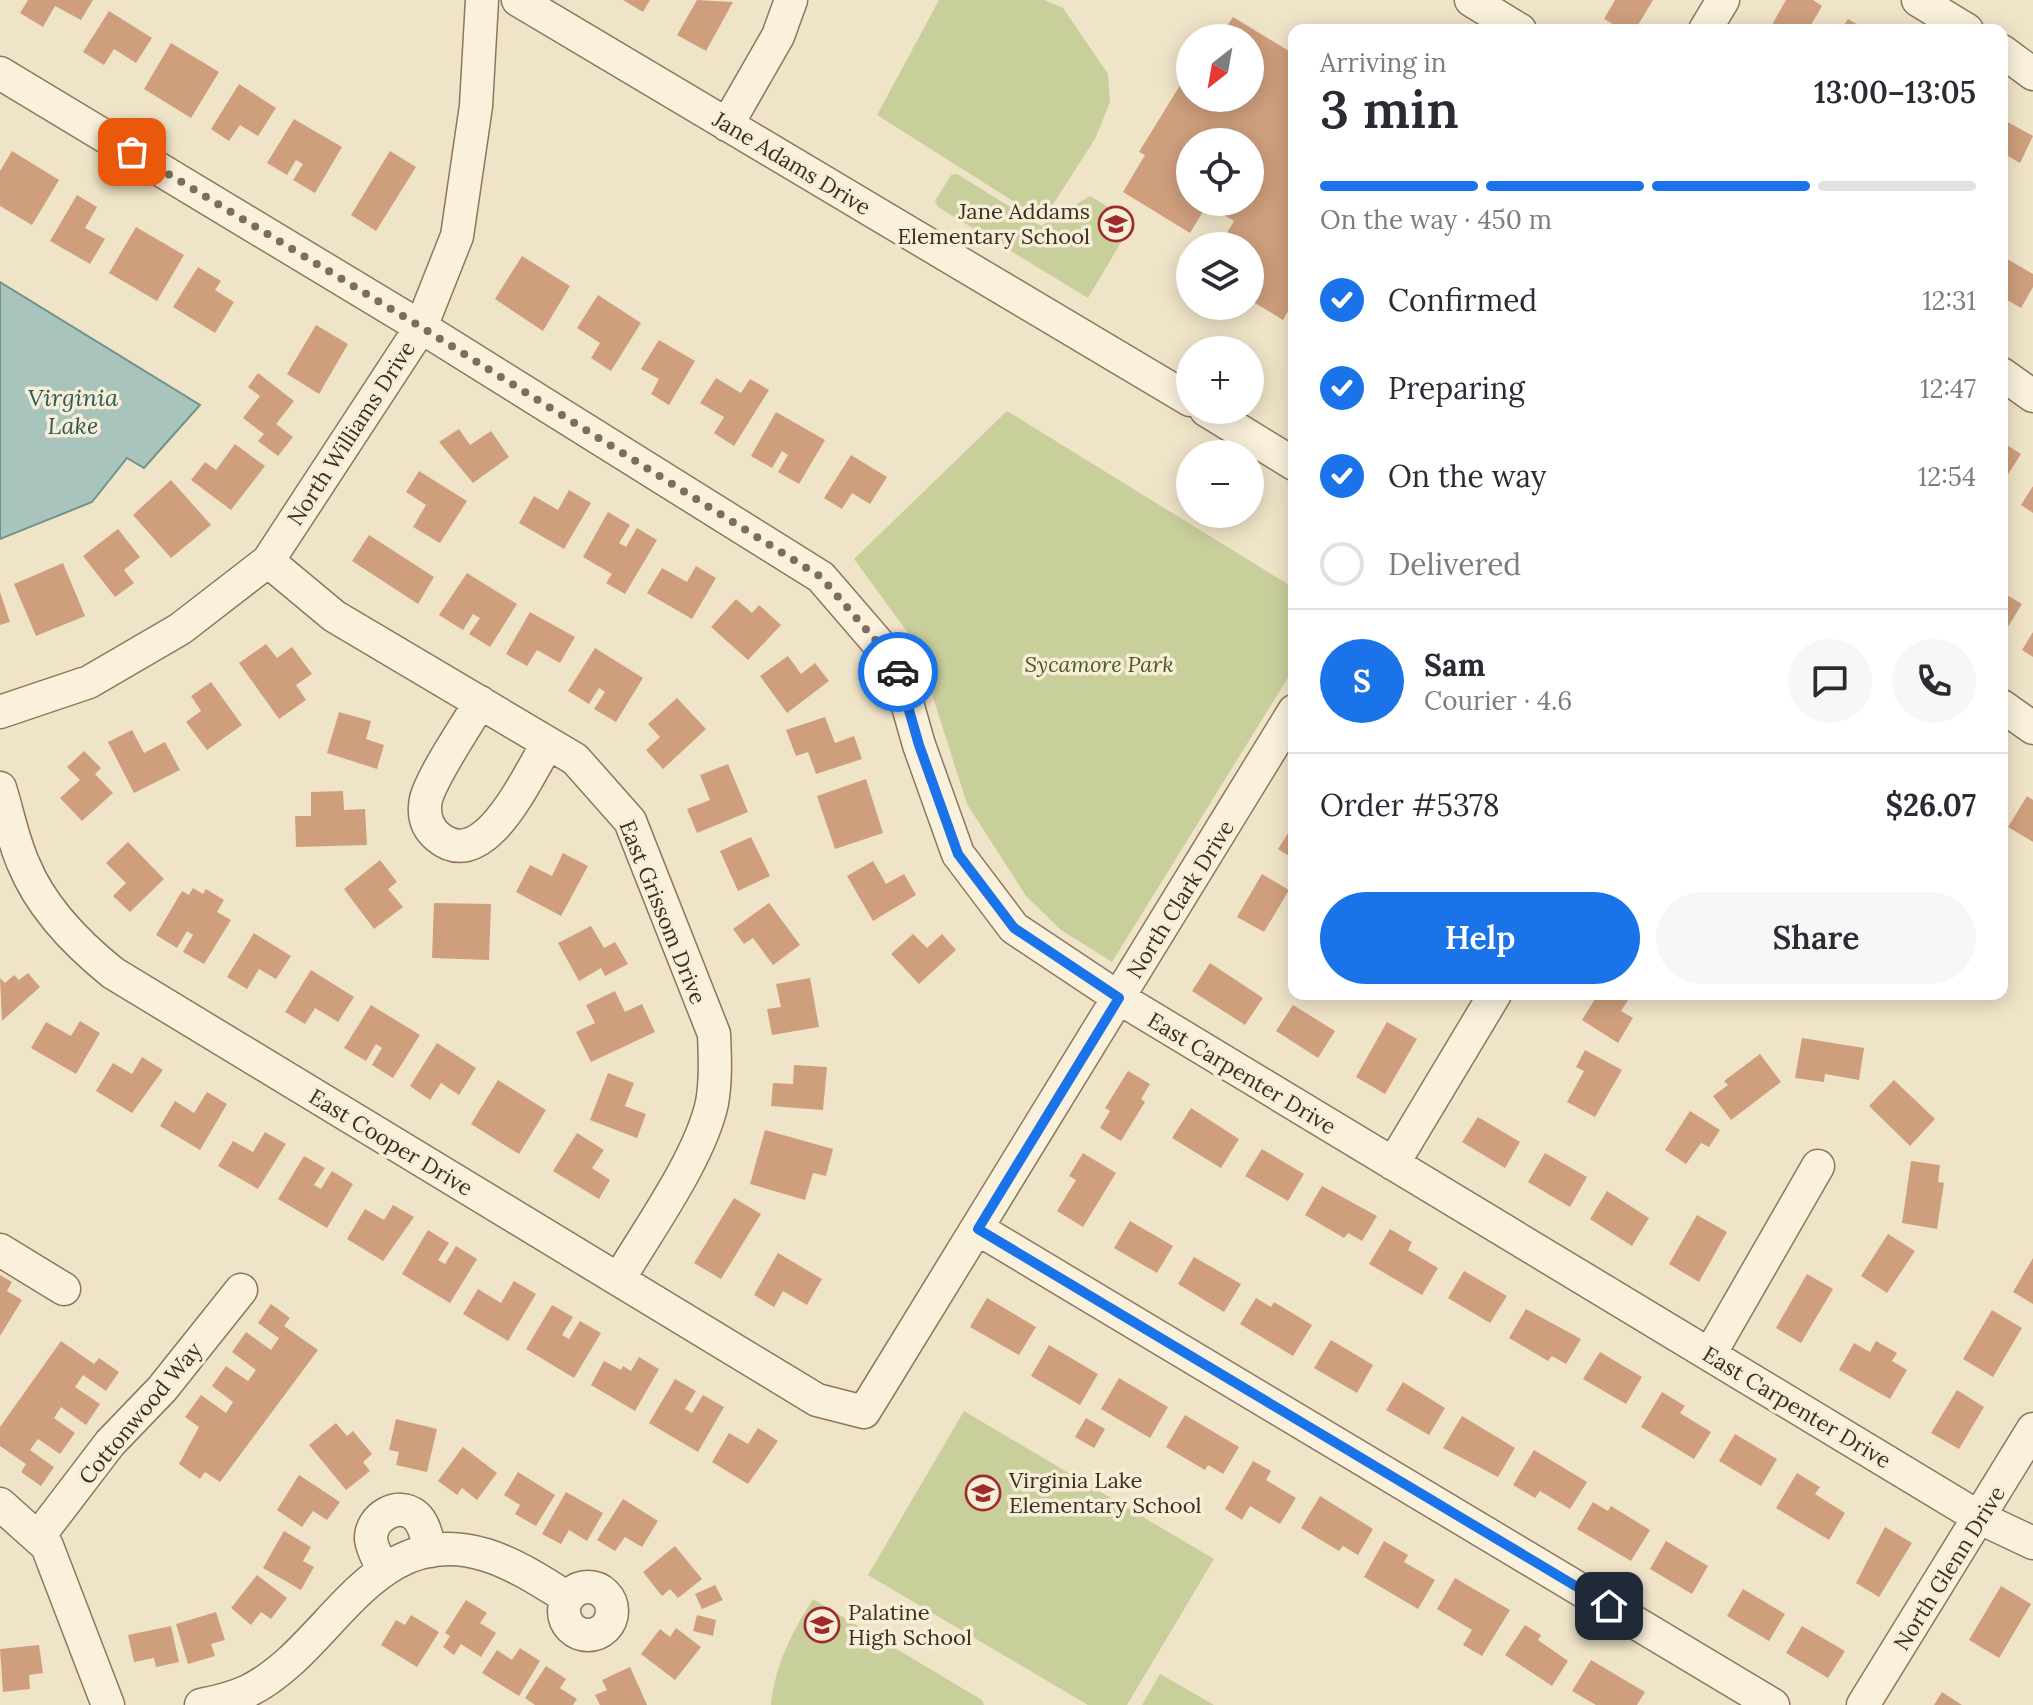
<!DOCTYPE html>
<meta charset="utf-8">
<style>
body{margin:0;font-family:Lora,serif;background:#f7f7f7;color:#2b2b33;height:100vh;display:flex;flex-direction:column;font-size:30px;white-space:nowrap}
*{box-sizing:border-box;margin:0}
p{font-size:26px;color:#7c7c81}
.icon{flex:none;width:44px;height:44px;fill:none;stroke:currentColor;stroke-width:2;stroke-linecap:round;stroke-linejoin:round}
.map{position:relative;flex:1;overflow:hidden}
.sheet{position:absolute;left:1288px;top:24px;width:720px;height:976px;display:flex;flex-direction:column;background:#fff;border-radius:16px;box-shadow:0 4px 20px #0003}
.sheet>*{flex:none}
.needle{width:52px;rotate:211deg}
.buttons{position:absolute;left:1176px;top:24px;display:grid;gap:16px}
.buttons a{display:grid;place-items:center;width:88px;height:88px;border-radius:50%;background:#fff;box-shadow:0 4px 20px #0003;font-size:40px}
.pin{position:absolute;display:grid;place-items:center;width:68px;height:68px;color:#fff;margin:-34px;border-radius:16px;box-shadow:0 4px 12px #0006}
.courier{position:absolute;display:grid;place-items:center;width:80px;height:80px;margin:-40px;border:6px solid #1a73e8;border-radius:50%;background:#fff;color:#222;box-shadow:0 2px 10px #0007}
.head em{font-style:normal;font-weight:600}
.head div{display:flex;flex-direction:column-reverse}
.head{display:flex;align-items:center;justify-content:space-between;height:136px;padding:0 32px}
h1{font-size:52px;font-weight:600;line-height:60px}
.bar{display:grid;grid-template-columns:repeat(4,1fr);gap:12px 8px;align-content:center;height:96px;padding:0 32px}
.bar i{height:10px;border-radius:6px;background:#e1e1e2}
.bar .on{background:#1a73e8}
.bar p{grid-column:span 4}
.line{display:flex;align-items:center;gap:20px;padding:0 32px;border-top:2px solid #e1e1e2}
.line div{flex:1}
.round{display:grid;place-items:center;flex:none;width:84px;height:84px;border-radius:42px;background:#f7f7f7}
ol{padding:0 32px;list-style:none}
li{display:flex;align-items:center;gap:24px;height:88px}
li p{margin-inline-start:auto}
li .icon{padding:8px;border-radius:50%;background:#1a73e8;color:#fff;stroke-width:4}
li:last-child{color:#7c7c81}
li i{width:44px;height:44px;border:4px solid #e1e1e2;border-radius:50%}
.button{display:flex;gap:16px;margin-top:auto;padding:16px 32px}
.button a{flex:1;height:92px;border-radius:48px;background:#1a73e8;color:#fff;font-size:32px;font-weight:600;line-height:92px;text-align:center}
.button a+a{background:#f7f7f7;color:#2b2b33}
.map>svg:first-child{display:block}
.green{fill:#c9cf9b}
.water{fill:#a9c4bc;stroke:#6f938a;stroke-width:2}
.building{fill:#cf9f7d;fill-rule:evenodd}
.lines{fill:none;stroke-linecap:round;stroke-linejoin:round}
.minor-casing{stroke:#8d765c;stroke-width:35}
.minor{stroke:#faf1dc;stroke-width:32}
.done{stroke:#7c6e5b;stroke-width:8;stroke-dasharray:0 14.4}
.route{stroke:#1a73e8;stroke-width:10}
.labels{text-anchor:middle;stroke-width:7;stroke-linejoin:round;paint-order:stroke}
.street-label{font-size:22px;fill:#3d2e20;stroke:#f7eed8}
.poi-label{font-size:22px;fill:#3d2e20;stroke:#f7eed8;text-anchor:start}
.park-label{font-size:22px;font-style:italic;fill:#4d5a26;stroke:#f7eed8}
.water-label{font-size:24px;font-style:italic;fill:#2f5d5a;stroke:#f7eed8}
</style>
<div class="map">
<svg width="2033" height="1705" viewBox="0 0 2033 1705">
<rect width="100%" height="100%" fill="#f0e4c8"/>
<!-- green -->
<path class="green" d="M939 0H1044L1063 8 1108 74 1110 102 1095 139 1043 220 877 115Z
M957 174 1041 226 1090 196 1133 222 1088 298 938 207 935 201 951 175Z
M1007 411 1294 588V668L1112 962 1061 930 1026 896 967 804 916 644 854 559Z
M964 1411 1214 1559 1127 1705H1088L868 1575Z
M813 1599 982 1700 984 1705H771C775 1665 792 1632 813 1599Z
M1160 1674 1214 1705H1142Z"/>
<!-- water -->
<path class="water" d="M0 282 200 405 144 468 127 458 92 502 0 539Z"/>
<!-- building -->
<path class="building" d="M28 0H93L81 20 55 6 43 27 20 13Z
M623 0H650L643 12Z
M697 0 733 2 706 51 677 35Z
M1615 0H1653L1635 30H1623L1604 19Z
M1786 0H1813L1822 6 1808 30H1769Z
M109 11 152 38 136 63 114 49 104 65 83 52Z
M1233 17 1294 54V301L1283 320 1250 300V246H1219L1234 221 1207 205 1190 233 1123 192 1145 155 1139 152 1190 69V98H1250V38H1209L1213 31 1220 36ZM1190 142H1250V202H1190Z
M1848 19 1867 30H1841Z
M171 43 219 72 191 118 144 89Z
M239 84 276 108 258 136 240 125 229 141 211 129Z
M294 119 342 147 315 193 293 180 303 164 296 160 287 175 267 163Z
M2002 119 2033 136 2020 163 2006 155 2002 162Z
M12 151 59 180 32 225 0 206V171Z
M390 151 416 167 376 231 351 215Z
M77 195 97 207 85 228 105 239 90 264 50 241Z
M136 227 184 255 157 301 109 273Z
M522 256 570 286 543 331 495 299Z
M2002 256 2033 274V287L2021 308 2002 297Z
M198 267 221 281 215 290 234 302 215 333 173 307Z
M598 295 641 323 611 371 591 358 600 343 577 328Z
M316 325 348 344 319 394 287 374Z
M659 340 695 361 669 405 651 394 659 379 641 369Z
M258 373 294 401 276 424 293 437 278 456 258 441 264 434 243 418 260 396 248 387Z
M716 378 741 393 750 379 769 390 734 446 714 433 724 417 700 403Z
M776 412 825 440 799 484 778 472 788 455 782 451 772 468 751 456Z
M459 429 470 445 491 431 509 457 473 483 439 442Z
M2002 442 2021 454 2005 479 2002 477Z
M235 444 265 466 231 510 191 480 205 462 216 470Z
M851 455 887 477 870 504 852 493 842 509 824 498Z
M419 471 467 501 440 543 413 527 426 505 406 492Z
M171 480 211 525 171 558 133 515Z
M2033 486V513L2021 505Z
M569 490 591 503 564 549 519 523 534 496 558 510Z
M608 512 630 525 619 543 626 547 637 528 657 540 625 594 606 583 612 574 583 557Z
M118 529 140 557 124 570 134 583 115 597 83 556Z
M369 535 434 577 418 604 352 561Z
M63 563 85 616 36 636 14 584Z
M696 566 716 578 692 619 647 593 662 568 687 582Z
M467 573 517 604 490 647 469 634 480 618 473 614 463 630 439 615Z
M0 592 10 622 0 625Z
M2002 592 2022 604 2006 630 2002 627Z
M736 599 752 613 759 605 781 625 748 660 711 627Z
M530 612 575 637 560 663 537 650 527 666 506 654Z
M2033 632V657L2022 650Z
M266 644 277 658 292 647 312 674 296 685 306 700 279 719 239 663Z
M595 648 643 678 616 722 594 709 605 692 599 688 589 704 568 691Z
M788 656 801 674 815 663 829 681 787 713 760 676Z
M211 682 242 725 207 750 186 722 201 711 191 696Z
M677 698 706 729 663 769 646 750 660 737 648 724Z
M339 712 371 721 366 739 384 745 377 769 327 753Z
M825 717 835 743 854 736 862 759 816 774 808 752 796 756 786 730Z
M132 730 144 753 165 742 180 770 134 793 108 742Z
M84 751 101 768 95 774 113 793 82 821 60 798 80 780 67 767Z
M728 764 748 812 697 833 687 809 710 800 700 775Z
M866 779 883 833 835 849 817 796Z
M343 791 344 810 365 809 367 845 296 847 295 816H311V792Z
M2027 796 2033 800V842L2008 827Z
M1294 824V859L1278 849Z
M751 837 770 876 738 891 720 851Z
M128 842 164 879 130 912 113 896 126 883 106 863Z
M563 853 588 866 561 916 516 892 530 865 552 876Z
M380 860 397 882 388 889 403 907 374 929 344 889Z
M873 861 886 884 904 874 916 895 873 921 847 876Z
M1262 874 1289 890 1264 932 1237 917Z
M193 888 203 894 206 889 224 900 217 912 231 920 204 964 183 952 193 935 187 931 177 948 156 935 182 891 189 895Z
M434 903 491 904 489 960 432 958Z
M769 903 800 945 773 965 753 938 744 944 733 929Z
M591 926 604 948 615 942 628 964 605 976 601 968 579 981 558 943Z
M254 933 291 956 276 979 259 969 247 989 227 977Z
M913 934 927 948 942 934 956 950 919 984 891 954Z
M1210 963 1263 998 1245 1025 1192 991Z
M311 970 354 997 338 1022 315 1008 305 1024 285 1012Z
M28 973 40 987 2 1021 0 978 5 983 14 975 19 980Z
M810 978 819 1027 772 1035 767 1009 781 1007 776 984Z
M615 991 625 1012 642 1004 655 1032 591 1062 576 1032 595 1023 586 1005Z
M1598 994H1632L1621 1011 1633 1018 1618 1043 1582 1020Z
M371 1005 420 1035 393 1078 372 1065 382 1048 376 1044 366 1061 344 1048Z
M1293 1005 1335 1031 1318 1058 1276 1031Z
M80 1021 100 1033 76 1074 31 1048 46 1022 71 1036Z
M1387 1022 1417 1039 1385 1094 1356 1077Z
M1802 1038 1864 1048 1859 1080 1825 1074 1824 1082 1795 1078Z
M437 1043 476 1068 459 1095 441 1083 430 1100 410 1086Z
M1585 1050 1622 1070 1595 1117 1567 1102 1584 1071 1576 1067Z
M1760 1054 1781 1082 1731 1120 1713 1096 1728 1085 1724 1081Z
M142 1057 163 1070 132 1113 96 1091 113 1063 132 1074Z
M794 1065 827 1067 823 1110 771 1106 773 1083 793 1084Z
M1128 1071 1150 1084 1141 1099 1145 1102 1121 1141 1100 1128 1110 1111 1105 1108Z
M608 1073 634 1083 625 1106 646 1114 637 1138 590 1120Z
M498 1080 546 1110 519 1154 471 1124Z
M1894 1080 1935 1119 1910 1146 1869 1106Z
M207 1092 227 1104 200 1150 160 1126 175 1101 194 1113Z
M1191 1108 1239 1139 1221 1168 1172 1138Z
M1690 1111 1720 1130 1709 1147 1701 1143 1686 1164 1665 1150Z
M1478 1117 1520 1142 1505 1168 1462 1142Z
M765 1130 833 1149 826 1176 813 1173 805 1200 750 1184Z
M265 1132 286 1144 258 1189 218 1166 233 1141 253 1152Z
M577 1133 604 1150 592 1168 610 1180 599 1199 553 1171Z
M1262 1149 1304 1174 1288 1201 1245 1176Z
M1083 1153 1116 1173 1083 1227 1057 1211 1076 1180 1069 1176Z
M1545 1153 1587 1177 1570 1207 1528 1182Z
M304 1156 325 1168 314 1185 321 1189 332 1171 353 1184 327 1228 278 1199Z
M1911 1161 1940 1165 1938 1182 1944 1183 1937 1229 1902 1223Z
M1322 1186 1377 1216 1362 1241 1348 1233 1344 1238 1305 1215Z
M1607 1191 1649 1218 1632 1246 1590 1219Z
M734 1198 761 1214 721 1279 694 1263Z
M393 1205 414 1217 383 1261 347 1239 365 1209 384 1220Z
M1697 1215 1727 1232 1699 1282 1669 1264Z
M1130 1221 1173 1246 1157 1273 1114 1248Z
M1390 1229 1412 1242 1408 1250 1438 1268 1422 1295 1369 1264Z
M428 1230 449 1243 438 1260 445 1264 456 1246 477 1259 450 1303 402 1274Z
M1888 1234 1915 1251 1887 1293 1861 1276Z
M778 1253 822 1279 807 1305 783 1291 774 1307 754 1295Z
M1194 1257 1241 1284 1224 1312 1178 1284Z
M2033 1258V1304L2013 1292Z
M1464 1271 1507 1296 1490 1323 1448 1298Z
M1807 1274 1833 1289 1801 1343 1776 1328Z
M0 1275 12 1282 7 1291 22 1300 0 1336Z
M514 1281 536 1294 508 1341 463 1314 478 1289 501 1303Z
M987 1298 1036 1327 1019 1355 970 1327Z
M1256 1298 1271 1307 1274 1302 1312 1325 1293 1356 1240 1324Z
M271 1304 290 1318 284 1326 318 1350 220 1482 205 1472 200 1479 179 1464 199 1427 185 1417 201 1395 226 1413 233 1402 212 1386 226 1366 248 1381 256 1370 232 1352 246 1332 271 1350 279 1338 258 1323Z
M552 1305 573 1317 562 1335 569 1339 580 1321 601 1333 574 1378 526 1349Z
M1526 1309 1581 1339 1566 1364 1552 1356 1548 1361 1509 1338Z
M1992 1310 2022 1328 1993 1377 1963 1359Z
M1331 1340 1373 1365 1357 1393 1314 1368Z
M61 1341 94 1364 99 1358 119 1372 106 1391 83 1375 75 1387 100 1404 86 1425 61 1407 54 1418 75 1433 60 1454 38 1439 30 1450 54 1467 41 1486 21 1472 26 1464 0 1446V1427Z
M1876 1341 1897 1353 1892 1361 1907 1370 1890 1399 1839 1370 1854 1343 1870 1352Z
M1049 1345 1098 1374 1080 1405 1031 1376Z
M1600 1352 1642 1377 1626 1404 1583 1379Z
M639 1357 659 1369 635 1411 591 1385 604 1361 621 1370 623 1366 631 1371Z
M1119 1378 1168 1407 1150 1438 1101 1409Z
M675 1379 696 1391 685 1409 692 1413 703 1395 724 1407 698 1452 649 1423Z
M1403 1382 1445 1408 1429 1435 1386 1410Z
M1957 1390 1984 1407 1959 1449 1931 1433Z
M1662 1392 1685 1406 1680 1413 1711 1432 1694 1459 1641 1427Z
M1185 1415 1239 1447 1223 1474 1208 1465 1205 1470 1166 1447Z
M1462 1416 1515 1448 1498 1477 1443 1448Z
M1086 1418 1105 1429 1094 1448 1075 1437Z
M396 1419 437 1429 427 1472 396 1465 399 1452 389 1450Z
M336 1423 347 1436 353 1431 372 1454 363 1462 370 1471 346 1490 309 1445Z
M758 1428 778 1441 748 1484 712 1462 729 1433 748 1444Z
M1735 1434 1777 1459 1761 1486 1719 1461Z
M463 1447 497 1473 477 1500 462 1488 457 1495 438 1481Z
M1534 1450 1587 1482 1570 1509 1540 1491 1535 1498 1513 1485Z
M1253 1461 1271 1471 1266 1480 1296 1498 1280 1524 1250 1506 1242 1520 1225 1509Z
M518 1472 555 1495 536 1526 515 1514 520 1505 504 1495Z
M1797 1473 1820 1487 1815 1494 1845 1513 1829 1540 1776 1508Z
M299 1475 340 1502 327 1520 313 1511 302 1527 277 1510Z
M566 1492 603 1513 587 1541 569 1530 561 1544 542 1534Z
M1320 1496 1373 1529 1358 1555 1343 1546 1339 1551 1301 1528Z
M623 1499 658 1521 642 1547 625 1537 615 1551 597 1540Z
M1593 1502 1608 1511 1611 1506 1650 1530 1631 1561 1577 1529Z
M1885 1527 1912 1543 1879 1597 1856 1583Z
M284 1531 311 1547 303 1561 314 1567 301 1590 263 1568Z
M1384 1541 1408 1555 1404 1562 1435 1580 1418 1609 1364 1577Z
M1666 1541 1708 1566 1692 1594 1650 1569Z
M675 1546 702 1579 678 1598 670 1589 662 1596 643 1572Z
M257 1575 287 1598 271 1619 261 1612 251 1625 231 1608Z
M1455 1578 1510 1610 1482 1656 1463 1645 1472 1630 1437 1609Z
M715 1585 723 1600 702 1609 695 1594Z
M2001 1586 2031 1604 1999 1658 1969 1640Z
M1743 1589 1785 1614 1769 1641 1727 1616Z
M466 1600 487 1613 480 1623 496 1633 481 1657 461 1644 454 1655 443 1647 450 1636 445 1633Z
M216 1612 225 1640 211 1644 215 1656 188 1664 176 1624Z
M411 1615 439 1632 417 1667 381 1645 396 1620 405 1625Z
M697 1615 716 1620 713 1636 693 1631Z
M1525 1625 1541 1635 1538 1640 1568 1661 1552 1686 1505 1655Z
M171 1626 179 1662 156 1667 154 1658 134 1662 128 1635Z
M1802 1626 1845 1651 1828 1678 1786 1653Z
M676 1628 701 1647 675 1680 641 1654 660 1629 670 1637Z
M39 1645 43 1673 29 1675 30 1689 3 1692 0 1649Z
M520 1648 540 1661 519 1696 482 1673 497 1650 512 1660Z
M1591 1660 1645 1692 1637 1705H1596L1572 1691Z
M546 1666 566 1679 560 1688 577 1699 573 1705H535L525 1698Z
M630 1667 647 1705H600L595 1695 607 1690 602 1680Z
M1942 1692 1962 1705H1934Z"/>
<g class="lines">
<!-- minor casing -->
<g class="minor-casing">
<path id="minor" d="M518 0 1190 400
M1471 0 1520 30
M1918 0 1967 30
M1705 30 1723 0
M2002 51 2033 74
M0 73 421 327 821 577 896 664 919 745 958 854 1014 928 1119 998 1980 1518 2033 1543
M727 125 778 36 791 0
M2002 374 2033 396
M1206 410 1294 464
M268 561 334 616 575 759 630 821 714 1034C715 1057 716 1080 712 1103 700 1158 648 1230 619 1279
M480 702C466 727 433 774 426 799 423 814 426 827 438 837 485 876 528 774 548 743
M2002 706 2033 728
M0 712 89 682 180 629 268 561 421 327 457 236 476 106 482 0
M0 788C8 813 13 841 24 865 42 909 77 944 113 973L817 1400 864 1412 1294 711
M1393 1164 1495 994
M978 1229 1773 1705
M0 1250 64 1289
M1710 1354 1818 1166
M0 1504 47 1546 108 1705
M39 1536 110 1443 162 1389 241 1290
M383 1569C379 1560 372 1550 371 1539 370 1518 398 1500 416 1516 425 1524 427 1540 431 1551
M564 1611a24 24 0 1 1 48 0a24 24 0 1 1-48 0Z
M201 1705C216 1702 233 1698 248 1691 332 1650 371 1519 486 1555 515 1564 542 1582 568 1598
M1863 1705 2033 1429"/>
</g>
<!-- minor -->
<use href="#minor" class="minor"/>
</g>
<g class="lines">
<!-- done -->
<path class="done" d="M132 152 421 327 821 577 896 664 898 672"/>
<!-- route -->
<path class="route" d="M898 672 919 745 958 854 1014 928 1119 998 978 1229 1609 1606"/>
</g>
<!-- icons -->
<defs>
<g id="school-ring" transform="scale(1.8)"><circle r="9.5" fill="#f7eed8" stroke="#9e2a2b" stroke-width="1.5"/><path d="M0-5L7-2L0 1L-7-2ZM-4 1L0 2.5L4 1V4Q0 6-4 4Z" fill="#9e2a2b"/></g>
</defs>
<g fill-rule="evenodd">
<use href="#school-ring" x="1116" y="224"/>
<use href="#school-ring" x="983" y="1493"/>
<use href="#school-ring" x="822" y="1625"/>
</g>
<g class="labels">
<!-- street labels -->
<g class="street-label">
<text transform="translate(792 163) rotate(31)" y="8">Jane Adams Drive</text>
<text transform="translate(351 433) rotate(-57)" y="8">North Williams Drive</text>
<text transform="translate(1180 899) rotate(-58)" y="8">North Clark Drive</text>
<text transform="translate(663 912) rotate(68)" y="8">East Grissom Drive</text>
<text transform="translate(1242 1073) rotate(31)" y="8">East Carpenter Drive</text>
<text transform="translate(391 1142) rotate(31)" y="8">East Cooper Drive</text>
<text transform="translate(1797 1407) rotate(31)" y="8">East Carpenter Drive</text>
<text transform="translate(140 1413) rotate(-50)" y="8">Cottonwood Way</text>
<text transform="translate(1949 1568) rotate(-58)" y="8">North Glenn Drive</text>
</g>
<!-- poi labels -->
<g class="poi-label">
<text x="1090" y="219" text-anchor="end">Jane Addams<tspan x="1090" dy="25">Elementary School</tspan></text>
<text x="1009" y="1488">Virginia Lake<tspan x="1009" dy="25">Elementary School</tspan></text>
<text x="848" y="1620">Palatine<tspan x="848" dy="25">High School</tspan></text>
</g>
<!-- park labels -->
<g class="park-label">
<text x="1099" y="672">Sycamore Park</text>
</g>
<!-- water labels -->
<g class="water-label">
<text x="73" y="406">Virginia<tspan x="73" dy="28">Lake</tspan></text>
</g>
</g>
</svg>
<div class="buttons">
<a><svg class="needle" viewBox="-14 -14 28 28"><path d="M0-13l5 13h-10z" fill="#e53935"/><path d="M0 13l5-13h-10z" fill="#7c7c81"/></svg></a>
<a><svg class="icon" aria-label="locate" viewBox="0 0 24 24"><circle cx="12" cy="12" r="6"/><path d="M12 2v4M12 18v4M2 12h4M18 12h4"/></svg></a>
<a><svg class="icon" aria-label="layers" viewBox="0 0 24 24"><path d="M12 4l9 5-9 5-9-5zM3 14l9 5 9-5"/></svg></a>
<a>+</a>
<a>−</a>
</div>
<div class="pin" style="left:132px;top:152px;background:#ea580c"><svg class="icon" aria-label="bag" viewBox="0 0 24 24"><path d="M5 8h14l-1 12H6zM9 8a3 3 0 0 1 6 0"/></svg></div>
<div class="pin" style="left:1609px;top:1606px;background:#1f2937"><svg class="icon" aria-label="home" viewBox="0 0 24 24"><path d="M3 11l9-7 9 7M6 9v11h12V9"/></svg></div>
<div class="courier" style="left:898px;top:672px"><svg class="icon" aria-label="car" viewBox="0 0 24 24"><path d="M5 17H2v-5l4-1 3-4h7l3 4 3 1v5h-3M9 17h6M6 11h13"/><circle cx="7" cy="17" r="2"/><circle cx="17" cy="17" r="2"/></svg></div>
<section class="sheet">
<div class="head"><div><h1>3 min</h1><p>Arriving in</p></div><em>13:00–13:05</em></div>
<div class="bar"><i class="on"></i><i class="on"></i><i class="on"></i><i></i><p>On the way · 450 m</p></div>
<ol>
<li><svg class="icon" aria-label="check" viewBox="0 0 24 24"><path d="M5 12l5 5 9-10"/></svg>Confirmed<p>12:31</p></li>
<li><svg class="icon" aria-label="check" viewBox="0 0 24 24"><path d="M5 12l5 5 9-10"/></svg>Preparing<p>12:47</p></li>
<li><svg class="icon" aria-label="check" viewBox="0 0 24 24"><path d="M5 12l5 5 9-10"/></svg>On the way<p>12:54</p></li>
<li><i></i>Delivered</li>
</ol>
<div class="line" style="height:144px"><b class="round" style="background:#1a73e8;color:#fff">S</b><div><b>Sam</b><p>Courier · 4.6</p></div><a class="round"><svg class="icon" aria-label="chat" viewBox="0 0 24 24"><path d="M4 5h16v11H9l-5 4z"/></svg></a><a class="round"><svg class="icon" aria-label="phone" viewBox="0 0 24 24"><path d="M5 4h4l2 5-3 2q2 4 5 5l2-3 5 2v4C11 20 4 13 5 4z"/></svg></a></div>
<div class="line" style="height:104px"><div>Order #5378</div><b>$26.07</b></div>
<div class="button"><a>Help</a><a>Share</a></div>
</section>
</div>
